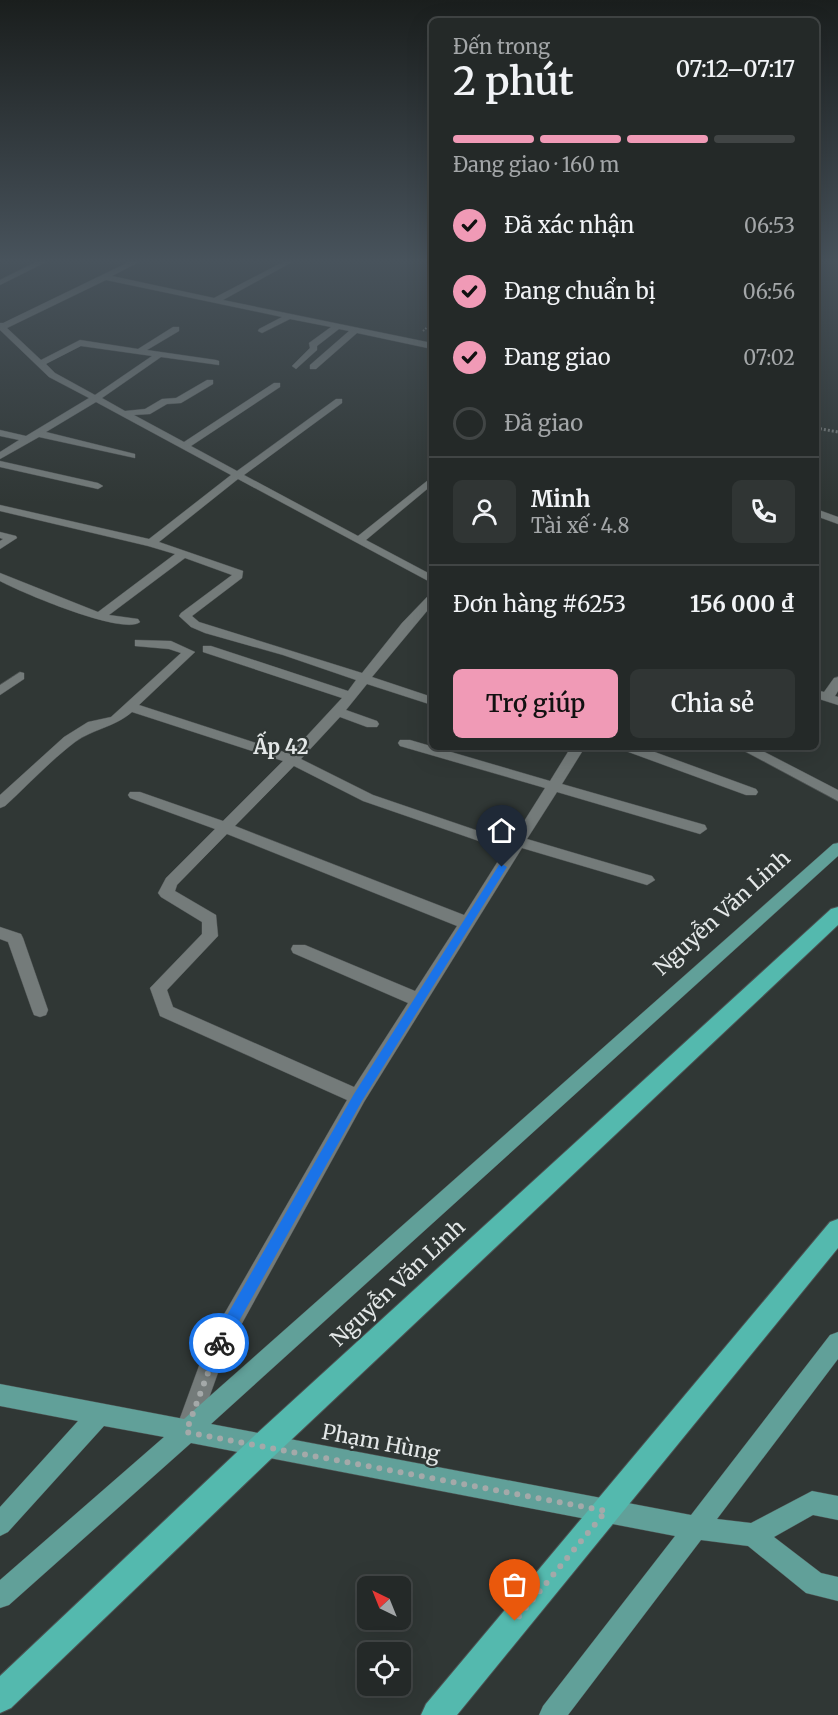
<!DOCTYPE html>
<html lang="vi">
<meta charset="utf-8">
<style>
body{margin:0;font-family:Merriweather,serif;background:#303534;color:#f1f3f6;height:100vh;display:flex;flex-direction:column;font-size:22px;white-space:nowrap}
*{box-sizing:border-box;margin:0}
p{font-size:20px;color:#a3a6a8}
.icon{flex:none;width:33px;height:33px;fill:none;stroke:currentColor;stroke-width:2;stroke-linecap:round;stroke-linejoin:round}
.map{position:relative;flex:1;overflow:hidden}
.sheet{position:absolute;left:429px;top:18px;width:390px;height:732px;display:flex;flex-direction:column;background:#242928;border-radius:9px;box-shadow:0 6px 24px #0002,0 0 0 2px #414545}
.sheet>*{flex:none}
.needle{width:39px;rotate:317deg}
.tools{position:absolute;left:357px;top:1576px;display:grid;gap:12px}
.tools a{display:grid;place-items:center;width:54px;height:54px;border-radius:9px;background:#242928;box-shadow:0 6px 24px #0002,0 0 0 2px #414545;font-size:30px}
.pin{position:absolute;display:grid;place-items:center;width:51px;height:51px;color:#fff;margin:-62px -26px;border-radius:50% 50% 50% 0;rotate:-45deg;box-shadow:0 0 6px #0007}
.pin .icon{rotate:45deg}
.courier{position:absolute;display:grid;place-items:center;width:60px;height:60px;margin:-30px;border:4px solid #1a73e8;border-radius:50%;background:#fff;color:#222;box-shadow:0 2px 8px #0007}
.overview em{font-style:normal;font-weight:600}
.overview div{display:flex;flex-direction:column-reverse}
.overview{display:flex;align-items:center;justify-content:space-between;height:102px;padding:0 24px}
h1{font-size:39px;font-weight:600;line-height:45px}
.bar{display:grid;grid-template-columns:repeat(4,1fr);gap:9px 6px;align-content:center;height:72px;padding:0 24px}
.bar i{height:8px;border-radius:4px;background:#414545}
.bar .current{background:#f09ab6}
.bar p{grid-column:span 4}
.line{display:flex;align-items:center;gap:15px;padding:0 24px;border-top:2px solid #414545}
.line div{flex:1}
.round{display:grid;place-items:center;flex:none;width:63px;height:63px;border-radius:9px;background:#303534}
ol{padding:0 24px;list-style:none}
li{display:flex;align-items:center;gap:18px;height:66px}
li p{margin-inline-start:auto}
li .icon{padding:6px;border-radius:50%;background:#f09ab6;color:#111;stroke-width:4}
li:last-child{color:#a3a6a8}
li i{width:33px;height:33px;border:3px solid #414545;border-radius:50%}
.cta{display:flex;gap:12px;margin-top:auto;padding:12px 24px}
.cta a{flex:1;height:69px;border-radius:9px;background:#f09ab6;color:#111;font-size:24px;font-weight:600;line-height:69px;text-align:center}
.cta a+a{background:#303534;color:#f1f3f6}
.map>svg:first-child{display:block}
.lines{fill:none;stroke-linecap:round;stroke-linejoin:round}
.minor-casing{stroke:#4d5252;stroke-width:1}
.major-casing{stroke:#4d5252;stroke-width:1}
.highway-casing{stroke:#4d5252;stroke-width:2}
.path-far1{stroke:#7a7f7e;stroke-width:2;stroke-dasharray:1.5 1.5;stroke-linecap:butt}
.path{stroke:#7a7f7e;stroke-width:3;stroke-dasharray:2 2;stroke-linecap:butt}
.minor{fill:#747b7a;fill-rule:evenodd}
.major{fill:#61a099;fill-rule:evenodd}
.highway{fill:#54b9ae;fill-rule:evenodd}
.route{fill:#1a73e8}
.done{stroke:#a4a9a9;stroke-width:6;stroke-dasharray:0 10.8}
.labels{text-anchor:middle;stroke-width:4.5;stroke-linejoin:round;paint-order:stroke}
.neighbourhood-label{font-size:20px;font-weight:bold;fill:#e3e7e7;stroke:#303735}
.near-street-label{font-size:21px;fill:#e3e7e7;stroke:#303735}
</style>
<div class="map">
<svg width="838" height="1715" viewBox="0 0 838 1715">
<rect width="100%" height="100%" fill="#303735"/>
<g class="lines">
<!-- minor casing -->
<g class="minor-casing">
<path id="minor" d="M36 262H46L0 285V280Z
M129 262H139L112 276 214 298 283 262H292L223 300 432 343V349L357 333 316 369H310V365L349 331 339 329 317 346V350L296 369 292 366 310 348 309 343 331 327 290 319 262 333 258 331 259 329 282 317 106 280 7 328 41 360 80 340 138 349 173 327H179V331L147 350 216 360 219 361V365L161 357 102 398 125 411 145 409 162 399 176 398 207 380H213V384L181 403 167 404 150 414 134 415 184 442 274 383H280V387L191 446 237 471 336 399H342V403L244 475 358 536 432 477V485L366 540 432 575V583L238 479 159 542 243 571 242 578 192 616 199 622 362 673 402 623 428 596 432 595V605L372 677 432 697V705L367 684 346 710 377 721 379 724 377 727H367L340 717 301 759 373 795 511 842 545 788 400 746 398 743 400 740H410L550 781 571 747H585L562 784 705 825 707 829 700 834 557 792 527 839 652 876 655 880 647 885 522 848 364 1102 224 1356 195 1437 187 1440 179 1437 176 1429 207 1344 347 1100 160 1016 150 988 202 934V922L161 897 158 893 166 878 215 829 130 798 128 795 130 792H140L223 821 283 761 132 712C115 727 93 729 75 742 50 761 28 785 5 806L0 808V795L64 737 88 722 111 717 181 653 169 649 135 646V640L171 641 195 652 139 705 290 754 342 698 203 652V646H211L348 691 356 680 283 655 205 633 191 627 179 616 181 613 232 575 185 558 109 615 138 619 140 622C124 636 20 592 0 581V573L98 612 175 554 148 546 0 511V505L149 539 231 475 96 402 46 432 135 454V458L39 437 0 459V452L19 440 0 436V430L26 436 89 398 49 377 0 330V323H3ZM81 346 152 356 95 395 55 373 46 364ZM294 766 363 801 505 850 464 915 235 826ZM227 834 457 926 415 991 305 945H293L291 949 293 953 408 1003 354 1087 173 1007 167 990 218 936 216 915 175 891 177 885Z
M0 461 98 483 103 486 98 489 0 467Z
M816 509 838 517V524L816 516Z
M0 532 16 536 17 538 0 549V541L3 539 0 538Z
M20 672 24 673V679L0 695V685Z
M838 677V691L835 696 838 697V705L816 698V690L824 692 834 678Z
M621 747H641L756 789 758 792 756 795H746L623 750Z
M737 747H755L838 790V801Z
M0 927 21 934 23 938 48 1010 46 1015 40 1017 34 1015 32 1010 8 942 0 939Z"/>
</g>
<!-- major casing -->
<g class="major-casing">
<path id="major" d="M838 843V856L211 1424 691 1515 830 1335 838 1332V1359L717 1519 751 1523 812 1491 838 1496V1520L813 1515 774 1537 821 1573 838 1577V1601L806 1593 748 1546 701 1540 568 1715H539L543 1706 675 1536 191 1443 9 1605 0 1608V1580L164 1437 104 1426 8 1532 0 1536V1507L78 1421 0 1406V1384L184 1419 833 844Z"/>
</g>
<!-- highway casing -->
<g class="highway-casing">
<path id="highway" d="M838 907V925L273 1457 11 1708 0 1713V1676L253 1437 831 909Z
M838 1219V1248L457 1715H421L426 1704 830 1222Z"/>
</g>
<!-- path-far1 -->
<path class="path-far1" d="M423 331 432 323"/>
<!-- path -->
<path class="path" d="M816 428 838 432"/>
<!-- minor -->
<use href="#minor" class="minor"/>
<!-- major -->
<use href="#major" class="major"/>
<!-- highway -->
<use href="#highway" class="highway"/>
</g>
<!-- sky -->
<linearGradient id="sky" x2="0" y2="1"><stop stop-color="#1a1e1d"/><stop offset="0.52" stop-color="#48535c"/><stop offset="1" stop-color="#48535c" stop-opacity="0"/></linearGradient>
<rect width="838" height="502" fill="url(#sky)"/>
<!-- route -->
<path class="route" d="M502 864 507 867 362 1101 224 1348H214V1338L354 1094 499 865Z"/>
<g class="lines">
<!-- done -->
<path class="done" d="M219 1343 186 1432 606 1511 515 1621"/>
</g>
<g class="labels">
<!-- neighbourhood labels -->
<g class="neighbourhood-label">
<text x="281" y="754">Ấp 42</text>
</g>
<!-- near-street labels -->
<g class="near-street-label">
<text transform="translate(722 913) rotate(-42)" y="7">Nguyễn Văn Linh</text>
<text transform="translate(398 1283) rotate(-43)" y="7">Nguyễn Văn Linh</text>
<text transform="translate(381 1443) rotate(11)" y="7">Phạm Hùng</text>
</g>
</g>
</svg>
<div class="tools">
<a><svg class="needle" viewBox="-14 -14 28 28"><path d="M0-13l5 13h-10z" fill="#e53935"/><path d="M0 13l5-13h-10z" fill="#a3a6a8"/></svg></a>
<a><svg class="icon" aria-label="locate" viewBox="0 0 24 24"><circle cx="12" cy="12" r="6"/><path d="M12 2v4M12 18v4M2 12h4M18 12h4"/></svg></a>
</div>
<div class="pin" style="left:515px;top:1621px;background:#ea580c"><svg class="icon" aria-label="bag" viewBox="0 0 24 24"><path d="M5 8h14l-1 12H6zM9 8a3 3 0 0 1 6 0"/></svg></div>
<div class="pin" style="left:502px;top:867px;background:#1f2937"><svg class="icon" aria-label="home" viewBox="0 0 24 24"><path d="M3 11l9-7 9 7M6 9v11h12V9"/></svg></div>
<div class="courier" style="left:219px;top:1343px"><svg class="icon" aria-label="bike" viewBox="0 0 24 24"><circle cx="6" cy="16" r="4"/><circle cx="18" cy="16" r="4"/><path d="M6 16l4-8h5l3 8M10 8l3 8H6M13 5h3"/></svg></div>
<section class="sheet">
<div class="overview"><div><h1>2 phút</h1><p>Đến trong</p></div><em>07:12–07:17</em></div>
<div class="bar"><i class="current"></i><i class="current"></i><i class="current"></i><i></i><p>Đang giao · 160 m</p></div>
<ol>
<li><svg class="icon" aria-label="check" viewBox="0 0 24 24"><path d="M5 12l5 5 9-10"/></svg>Đã xác nhận<p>06:53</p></li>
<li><svg class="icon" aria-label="check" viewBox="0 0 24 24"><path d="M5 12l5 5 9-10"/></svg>Đang chuẩn bị<p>06:56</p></li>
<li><svg class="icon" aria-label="check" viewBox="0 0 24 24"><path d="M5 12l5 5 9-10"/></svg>Đang giao<p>07:02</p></li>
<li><i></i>Đã giao</li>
</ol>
<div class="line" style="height:108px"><a class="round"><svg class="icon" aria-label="person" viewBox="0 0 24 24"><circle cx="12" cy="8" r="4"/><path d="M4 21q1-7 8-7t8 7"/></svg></a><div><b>Minh</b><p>Tài xế · 4.8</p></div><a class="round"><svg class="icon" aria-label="phone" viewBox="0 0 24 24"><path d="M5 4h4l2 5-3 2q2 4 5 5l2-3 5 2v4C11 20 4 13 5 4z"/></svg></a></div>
<div class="line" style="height:78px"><div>Đơn hàng #6253</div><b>156 000 ₫</b></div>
<div class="cta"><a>Trợ giúp</a><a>Chia sẻ</a></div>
</section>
</div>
